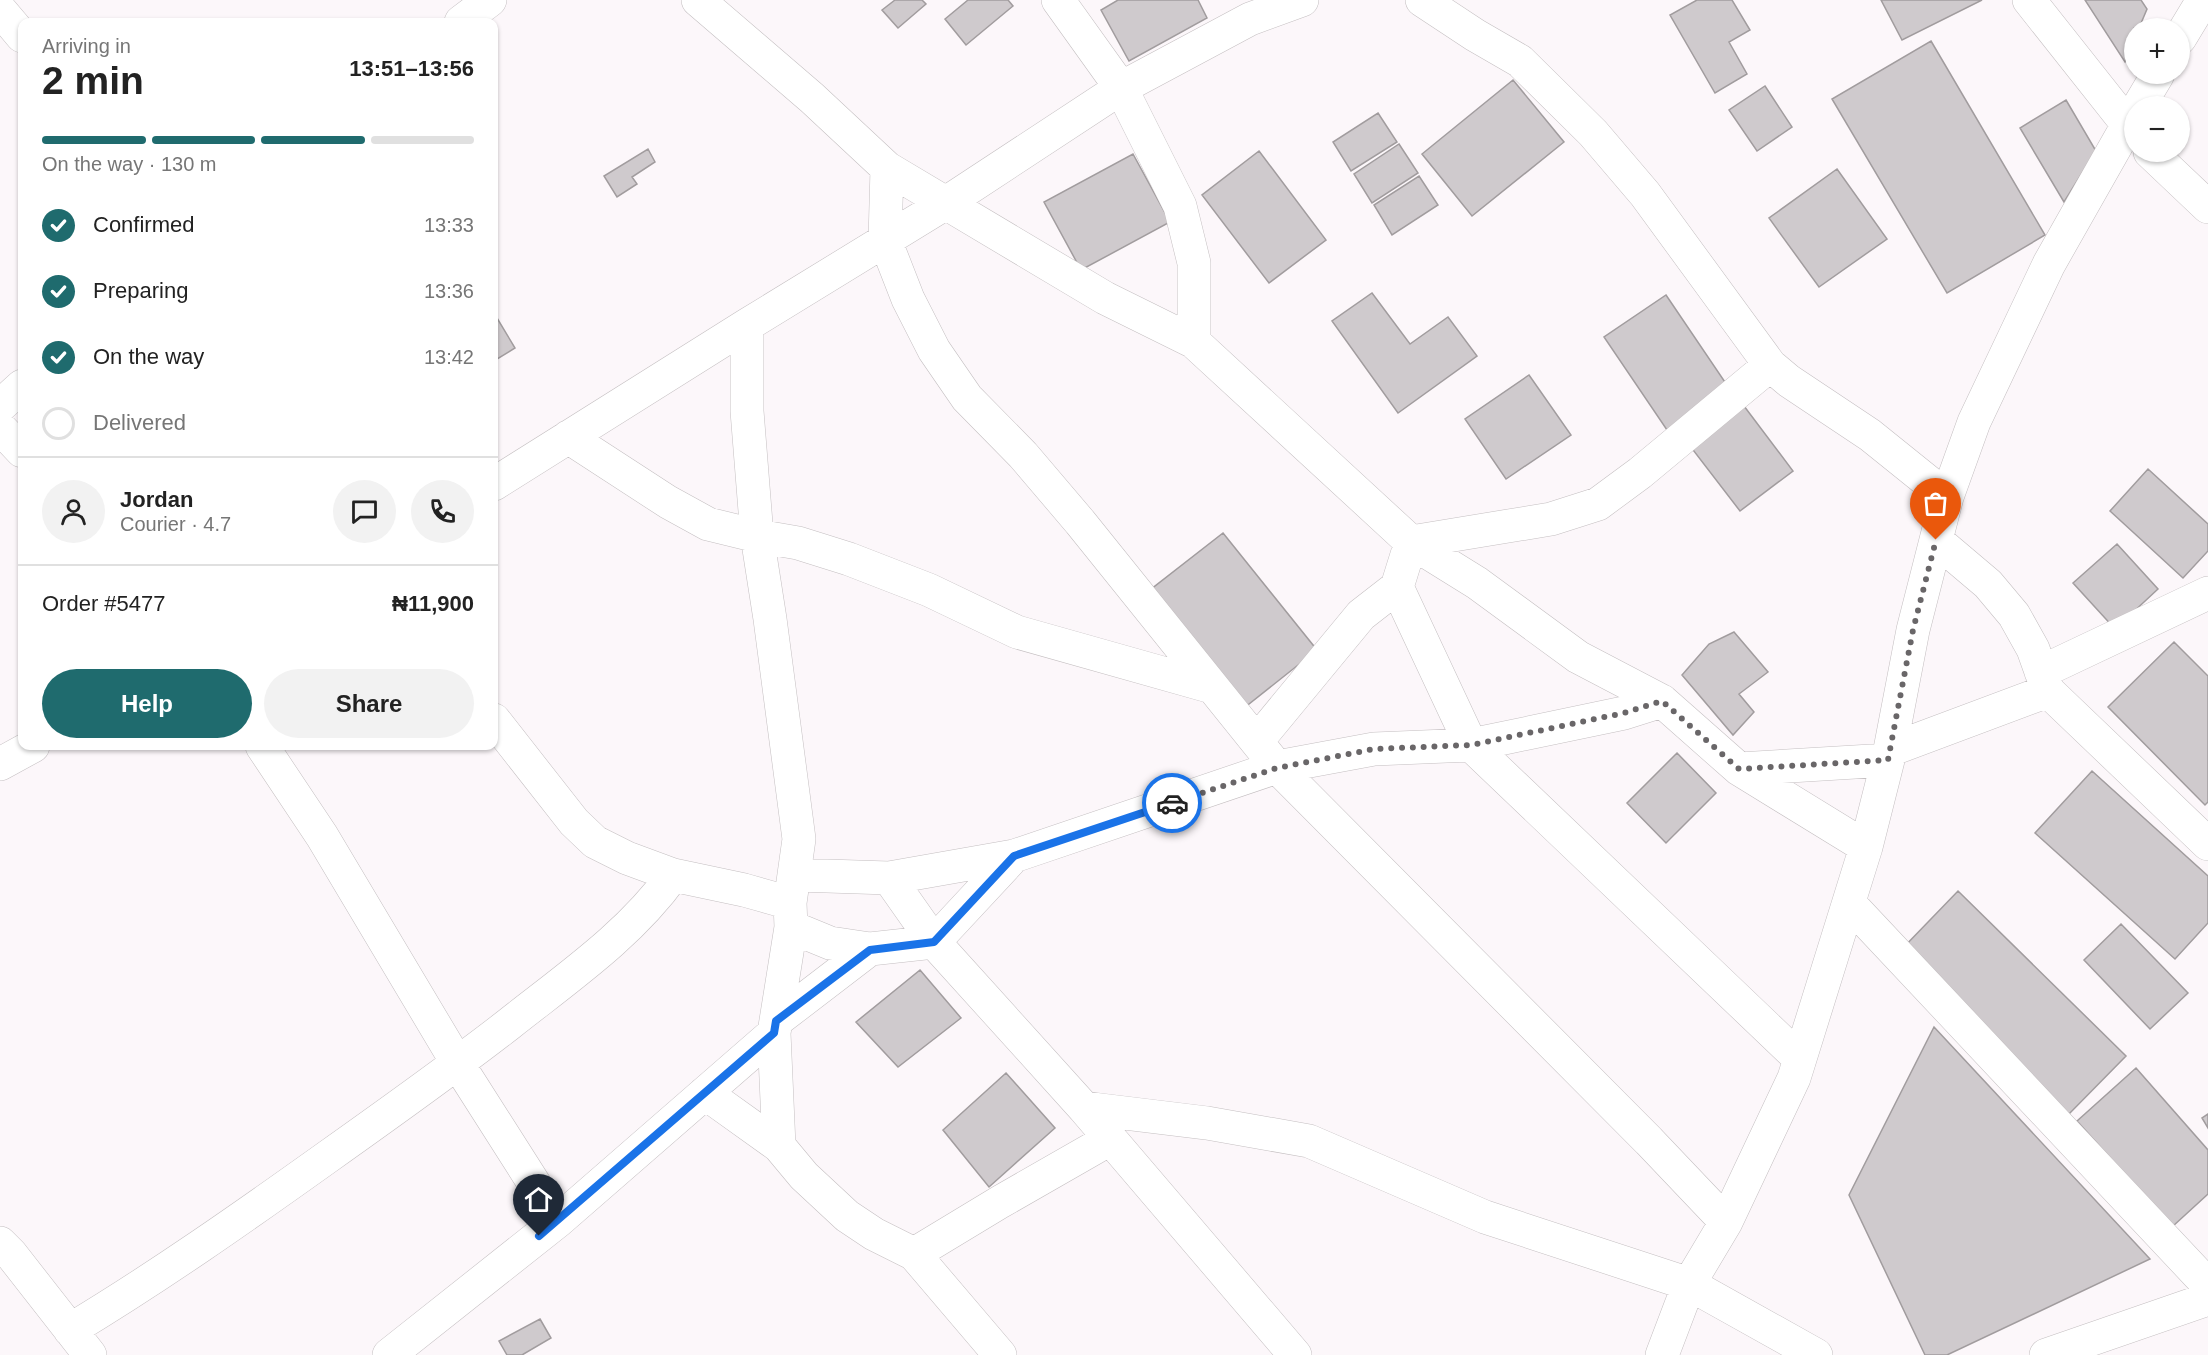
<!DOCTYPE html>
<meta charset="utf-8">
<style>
body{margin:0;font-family:Arial,sans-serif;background:#f2f2f2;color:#222;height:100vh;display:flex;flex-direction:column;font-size:22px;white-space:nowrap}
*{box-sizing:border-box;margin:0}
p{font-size:20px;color:#767676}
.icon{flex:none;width:33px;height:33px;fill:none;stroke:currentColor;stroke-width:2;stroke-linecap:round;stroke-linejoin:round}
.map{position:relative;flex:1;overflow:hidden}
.drawer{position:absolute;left:18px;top:18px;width:480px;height:732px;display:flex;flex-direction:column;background:#fff;border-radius:12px;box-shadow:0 2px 4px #0004}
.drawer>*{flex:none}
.controls{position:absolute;left:2124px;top:18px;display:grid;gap:12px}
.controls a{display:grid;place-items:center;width:66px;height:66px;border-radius:50%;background:#fff;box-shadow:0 2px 4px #0004;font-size:30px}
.pin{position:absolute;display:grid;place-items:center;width:51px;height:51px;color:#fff;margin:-62px -26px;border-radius:50% 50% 50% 0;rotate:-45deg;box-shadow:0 0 6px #0007}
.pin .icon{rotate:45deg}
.courier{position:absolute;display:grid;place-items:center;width:60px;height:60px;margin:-30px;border:4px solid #1a73e8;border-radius:50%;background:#fff;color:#222;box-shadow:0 2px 8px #0007}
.summary em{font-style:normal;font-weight:600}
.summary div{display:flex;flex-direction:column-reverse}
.summary{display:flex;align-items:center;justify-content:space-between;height:102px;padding:0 24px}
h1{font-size:39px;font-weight:600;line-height:45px}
.bar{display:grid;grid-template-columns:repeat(4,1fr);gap:9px 6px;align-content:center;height:72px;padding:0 24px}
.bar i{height:8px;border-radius:4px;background:#e0e0e0}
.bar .on{background:#1f6b6e}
.bar p{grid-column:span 4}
.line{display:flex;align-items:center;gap:15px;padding:0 24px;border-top:2px solid #e0e0e0}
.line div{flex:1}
.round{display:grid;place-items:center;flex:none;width:63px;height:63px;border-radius:32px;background:#f2f2f2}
ol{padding:0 24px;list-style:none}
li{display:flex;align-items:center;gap:18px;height:66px}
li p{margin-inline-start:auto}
li .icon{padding:6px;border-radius:50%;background:#1f6b6e;color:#fff;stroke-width:4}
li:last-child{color:#767676}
li i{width:33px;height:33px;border:3px solid #e0e0e0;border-radius:50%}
.button{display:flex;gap:12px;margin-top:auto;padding:12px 24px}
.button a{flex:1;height:69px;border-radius:36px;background:#1f6b6e;color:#fff;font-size:24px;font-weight:600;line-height:69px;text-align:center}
.button a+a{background:#f2f2f2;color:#222}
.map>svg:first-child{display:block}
.building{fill:#cfcacd;stroke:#a19c9e;stroke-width:1.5}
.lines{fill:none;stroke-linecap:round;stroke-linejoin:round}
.minor-casing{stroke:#c4bfc1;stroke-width:34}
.minor{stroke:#fff;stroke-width:33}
.done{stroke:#696668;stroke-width:6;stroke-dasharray:0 10.8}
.route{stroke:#1a73e8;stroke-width:8}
</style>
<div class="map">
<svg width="2208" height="1355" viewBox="0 0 2208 1355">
<rect width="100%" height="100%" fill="#fcf7fa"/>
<!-- building -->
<path class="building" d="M895 0H922L926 4 898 28 882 10Z
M968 0H1008L1013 6 966 45 945 19Z
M1118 0H1198L1207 18 1129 61 1101 10Z
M1697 0H1732L1750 30 1729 42 1747 74 1715 93 1670 15Z
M1881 0H1982L1902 40Z
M2085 0H2141L2147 9 2139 28H2134V40L2125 62Z
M1931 41 2045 235 1947 293 1832 99Z
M1513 80 1564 142 1472 216 1422 154Z
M1765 86 1792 127 1757 151 1729 110Z
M2066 100 2096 151 2064 202 2020 128Z
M1378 113 1397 142 1351 171 1333 142Z
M1399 144 1418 173 1372 203 1354 174Z
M648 149 655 162 632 177 637 184 617 197 604 176Z
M1259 151 1326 240 1269 283 1202 195Z
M1133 154 1170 222 1081 270 1044 202Z
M1837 169 1887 239 1819 287 1769 218Z
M1419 176 1438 205 1392 235 1374 205Z
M1372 293 1410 344 1448 317 1477 356 1398 413 1332 321Z
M1666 295 1729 388 1667 430 1604 337Z
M494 313 515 348 494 361Z
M1529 375 1571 435 1506 479 1465 419Z
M1744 406 1793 471 1740 511 1690 446Z
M2148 469 2208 524V551L2183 578 2110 511Z
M1223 533 1317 650 1244 708 1150 590Z
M2117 544 2158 589 2115 629 2073 583Z
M1734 632 1768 672 1739 694 1754 712 1733 735 1682 675 1709 644Z
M2174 642 2208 676V802L2205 805 2108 707Z
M1677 753 1716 793 1666 843 1627 803Z
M2092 771 2208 876V923L2175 959 2035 833Z
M1958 891 2126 1056 2069 1114 1901 950Z
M2121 924 2188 993 2150 1029 2084 960Z
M920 970 961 1018 898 1067 856 1022Z
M1934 1027 2150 1259 1947 1355H1925L1849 1195Z
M2136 1068 2208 1150V1194L2172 1227 2077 1121Z
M1006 1073 1055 1128 989 1187 943 1130Z
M2208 1114V1128L2202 1118Z
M540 1319 551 1338 522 1355H507L499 1341Z"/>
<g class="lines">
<!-- minor casing -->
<g class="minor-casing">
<path id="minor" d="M698 0 812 98 887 168 1105 298 1194 342 1411 542 1477 583 1578 657 1662 701 1739 769 1866 847
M1058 0 1121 88 1180 206 1194 263V342
M1422 0 1475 35 1520 61 1593 133 1645 194 1770 365 1789 381 1870 435 1947 497
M2029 0 2128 125
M0 10 22 36
M461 22 490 0
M2180 38 2203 0
M2139 106 2158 74
M2150 152 2208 207
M887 168 885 240 908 299 934 350 967 398 1023 455 1080 522 1277 767 1649 1141 1726 1222
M747 325V411L757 536 770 619 799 839 790 903 791 927 774 1033 779 1146
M0 406 22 386
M0 428 22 451
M568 437 668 502 708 524 757 536 798 543 849 559 929 590 1017 632 1212 687
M494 484 747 325 946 203 1121 88 1250 19 1302 0
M1936 540 1988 584 2014 615 2033 649 2048 691 2208 844
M1397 587 1471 745 1800 1059
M2041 672 2208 593
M494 720 574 822 595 842 627 858 673 875 744 890 790 903
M1257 741 1361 615 1397 587 1411 542 1551 519 1598 504 1640 473 1770 365
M262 746 322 836 458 1064 558 1221
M1890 750 2048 691
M0 764 33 746
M1739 769 1888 760
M796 875 889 878 1014 856 1277 767 1374 749 1471 745 1624 713 1662 701
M889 878 934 942 1084 1108 1295 1355
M1849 903 2208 1285
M791 927 830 943 870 949 934 942 1014 856
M776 1021 870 949
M705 1093 779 1146 804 1176 847 1216 874 1234 914 1254 1000 1355
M1084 1108 1207 1123 1309 1141 1485 1217 1689 1284 1816 1355
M0 1243 11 1254 90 1355
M914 1254 1000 1202 1110 1139
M70 1330C158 1277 242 1218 326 1158 388 1114 450 1070 509 1024 567 978 630 935 673 875
M389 1355 558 1221 774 1033
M1662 1355 1689 1284 1726 1222 1794 1078 1866 847 1888 760 1913 630 1947 497 1974 422 2049 264 2134 114
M2046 1355 2208 1299"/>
</g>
<!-- minor -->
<use href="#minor" class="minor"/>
</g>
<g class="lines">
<!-- done -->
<path class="done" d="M1172 803 1277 768 1374 749 1471 745 1624 713 1662 701 1739 769 1888 760 1913 630 1936 540"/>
<!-- route -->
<path class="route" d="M539 1236 774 1033 776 1021 870 950 934 942 1014 856 1172 803"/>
</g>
</svg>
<div class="controls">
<a>+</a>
<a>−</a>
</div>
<div class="pin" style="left:1936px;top:540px;background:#ea580c"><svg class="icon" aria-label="bag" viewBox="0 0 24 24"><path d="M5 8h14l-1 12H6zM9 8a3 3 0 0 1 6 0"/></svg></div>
<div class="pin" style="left:539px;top:1236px;background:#1f2937"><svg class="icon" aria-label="home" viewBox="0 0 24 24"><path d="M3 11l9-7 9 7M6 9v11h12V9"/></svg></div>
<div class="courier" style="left:1172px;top:803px"><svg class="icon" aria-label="car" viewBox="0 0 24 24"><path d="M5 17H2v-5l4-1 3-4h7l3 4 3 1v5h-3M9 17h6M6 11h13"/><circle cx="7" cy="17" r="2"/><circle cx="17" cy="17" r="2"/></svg></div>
<section class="drawer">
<div class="summary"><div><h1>2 min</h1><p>Arriving in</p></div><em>13:51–13:56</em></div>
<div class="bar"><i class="on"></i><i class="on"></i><i class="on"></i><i></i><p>On the way · 130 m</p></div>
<ol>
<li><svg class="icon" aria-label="check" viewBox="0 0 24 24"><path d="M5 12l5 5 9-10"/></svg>Confirmed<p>13:33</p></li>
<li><svg class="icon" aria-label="check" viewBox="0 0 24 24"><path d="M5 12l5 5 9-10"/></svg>Preparing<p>13:36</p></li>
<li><svg class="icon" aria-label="check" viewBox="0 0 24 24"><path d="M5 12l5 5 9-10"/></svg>On the way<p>13:42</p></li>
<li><i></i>Delivered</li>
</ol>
<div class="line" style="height:108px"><a class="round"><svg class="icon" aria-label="person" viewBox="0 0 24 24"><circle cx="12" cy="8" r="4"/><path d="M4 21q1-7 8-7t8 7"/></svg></a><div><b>Jordan</b><p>Courier · 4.7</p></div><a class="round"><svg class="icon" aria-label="chat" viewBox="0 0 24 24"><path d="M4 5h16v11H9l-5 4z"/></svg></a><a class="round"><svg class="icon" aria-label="phone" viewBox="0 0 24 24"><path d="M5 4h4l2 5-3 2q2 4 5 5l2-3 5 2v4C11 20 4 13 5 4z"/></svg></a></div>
<div class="line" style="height:78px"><div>Order #5477</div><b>₦11,900</b></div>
<div class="button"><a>Help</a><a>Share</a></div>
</section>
</div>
